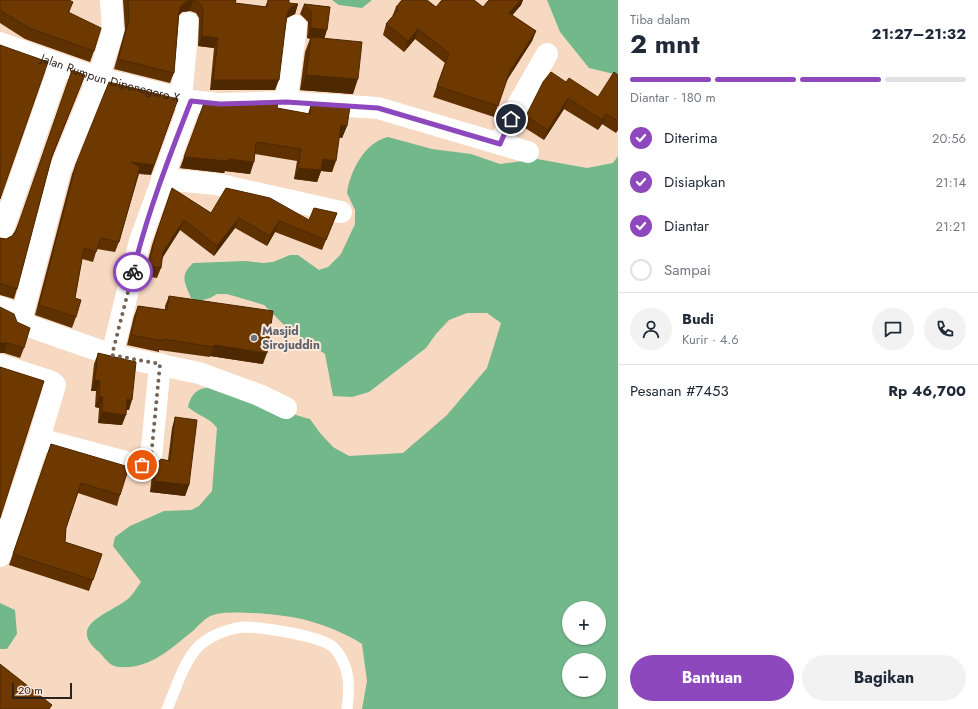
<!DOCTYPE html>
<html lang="id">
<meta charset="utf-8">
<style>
body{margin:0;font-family:Jost,sans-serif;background:#f2f2f3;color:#1f2937;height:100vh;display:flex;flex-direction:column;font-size:15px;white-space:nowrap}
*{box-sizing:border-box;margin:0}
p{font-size:13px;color:#747a83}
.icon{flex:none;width:22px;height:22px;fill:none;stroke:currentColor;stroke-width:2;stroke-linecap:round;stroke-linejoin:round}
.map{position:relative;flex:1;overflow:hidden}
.details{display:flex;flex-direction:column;background:#fff;width:360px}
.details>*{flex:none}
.tools{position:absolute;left:562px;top:601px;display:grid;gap:8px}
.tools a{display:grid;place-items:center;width:44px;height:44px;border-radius:50%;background:#fff;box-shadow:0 1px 3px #0004;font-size:20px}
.scale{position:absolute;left:12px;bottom:10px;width:60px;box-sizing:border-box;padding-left:4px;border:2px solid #2e231a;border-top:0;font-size:11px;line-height:14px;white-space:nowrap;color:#2e231a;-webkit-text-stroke:3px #fbe8da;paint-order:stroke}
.pin{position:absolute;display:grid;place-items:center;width:34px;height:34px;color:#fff;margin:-17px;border:2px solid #fff;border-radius:50%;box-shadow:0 1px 4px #0007}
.courier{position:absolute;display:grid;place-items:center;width:40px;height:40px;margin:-20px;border:3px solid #8c48bc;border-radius:50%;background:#fff;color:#222;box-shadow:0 1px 5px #0007}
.headline em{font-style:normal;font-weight:700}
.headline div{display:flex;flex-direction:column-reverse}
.headline{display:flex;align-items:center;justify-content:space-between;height:68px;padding:0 12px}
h1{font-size:26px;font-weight:700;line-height:30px}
.bar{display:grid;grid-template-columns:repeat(4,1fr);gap:6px 4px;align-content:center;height:48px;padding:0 12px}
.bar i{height:5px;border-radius:3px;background:#e0e1e3}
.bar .on{background:#8c48bc}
.bar p{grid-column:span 4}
.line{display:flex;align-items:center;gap:10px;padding:0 12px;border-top:1px solid #e0e1e3}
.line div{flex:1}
.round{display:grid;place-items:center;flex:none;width:42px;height:42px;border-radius:21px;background:#f2f2f3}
ol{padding:0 12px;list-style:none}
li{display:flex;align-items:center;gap:12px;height:44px}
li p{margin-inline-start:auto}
li .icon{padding:4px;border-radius:50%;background:#8c48bc;color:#fff;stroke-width:4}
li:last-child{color:#747a83}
li i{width:22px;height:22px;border:2px solid #e0e1e3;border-radius:50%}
.action{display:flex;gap:8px;margin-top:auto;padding:8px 12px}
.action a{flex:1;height:46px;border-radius:24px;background:#8c48bc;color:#fff;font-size:16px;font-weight:700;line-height:46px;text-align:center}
.action a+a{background:#f2f2f3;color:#1f2937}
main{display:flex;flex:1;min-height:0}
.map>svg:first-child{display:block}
.forest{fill:#73b88b;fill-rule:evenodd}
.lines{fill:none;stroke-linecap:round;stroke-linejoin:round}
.service{stroke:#fff;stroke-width:11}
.minor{stroke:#fff;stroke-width:22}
.wall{fill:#5f3100}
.shaded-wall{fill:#4d2800}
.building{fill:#6e3900;stroke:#4d2800}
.done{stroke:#746254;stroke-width:4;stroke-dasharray:0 7.2}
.route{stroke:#8c48bc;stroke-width:5}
.worship-dot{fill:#6b7280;stroke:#fbe8da;stroke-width:1.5}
.labels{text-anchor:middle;stroke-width:4;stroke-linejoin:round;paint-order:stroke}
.street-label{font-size:12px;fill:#2e231a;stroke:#fbe8da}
.worship-label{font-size:12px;font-weight:bold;fill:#5b616d;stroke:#fbe8da;text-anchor:start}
</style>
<main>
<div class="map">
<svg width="618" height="709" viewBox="0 0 618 709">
<rect width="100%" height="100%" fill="#f7d8c1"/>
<!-- forest -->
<path class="forest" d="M332 0H372L362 8 339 5Z
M547 0H618V75L589 68 560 32Z
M388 137 432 149 471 154 500 164 537 159 587 168 613 163 618 156V709H362L367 681 362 644C347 634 327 626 309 621 292 615 229 609 213 615 206 617 199 625 194 630 174 646 156 664 130 667 124 667 117 668 112 665 107 662 103 656 99 652 64 623 114 613 130 597 134 593 137 587 141 582L113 546 115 537 130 526 164 511 191 510 199 506 212 491 217 428C209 417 198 416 188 407 190 398 194 390 205 388 230 384 282 413 310 419L320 433 333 447 349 456 403 453 447 415 487 368 501 323 487 313H467L449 320 436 334 426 348 369 392 352 397 333 396 325 354 284 325 264 305 227 294H217L210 298 199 301 191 298C185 283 179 276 193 263L246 261 263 263 273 262 290 255H298L319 270 328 267 341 254 355 224V210L347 193C350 171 365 142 388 137ZM569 608H599V638H569ZM569 660H599V690H569Z
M0 603 15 610 17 634 7 649H0Z"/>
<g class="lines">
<!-- service -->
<path class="service" d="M167 709C175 691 185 658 200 645 213 634 232 627 248 627 265 628 325 636 335 649 350 666 350 687 347 709"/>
<!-- minor -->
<g class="minor">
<path id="s1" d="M0 43 98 78 191 101 220 104 286 102 378 108 500 144 519 103 547 54"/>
<path d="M181 99 188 23"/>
<path d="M286 102 296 26"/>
<path d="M500 144 528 152"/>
<path d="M162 179 216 184 341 212"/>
<path d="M0 237 60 65"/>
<path d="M0 307 22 316 23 324 112 355 199 373 259 395 286 408"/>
<path d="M22 316 60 170 98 78 113 31 111 0"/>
<path d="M112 355 140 241 191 101"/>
<path d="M0 365 52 382 55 385 39 439 0 556"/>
<path d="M39 439 133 464C141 465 146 466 151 458L160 364"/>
</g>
</g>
<!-- wall -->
<path class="wall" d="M0 0 69 12 94 51 90 62 25 39 0 23Z
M123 0H236L235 3 265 7 268 0H284L289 3 298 4 295 14 287 18 275 90H210L214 48 198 46 199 18 196 13 190 11 182 12 179 15 174 73 170 83 114 69 125 30Z
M489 0H523L521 5 512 15 536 31 532 41 506 81 494 117 433 97 445 63 415 39 404 52 383 35 386 24 392 17 396 7H483Z
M304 4 330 7 324 38 353 94 300 90 305 52 310 39 307 38 308 22 300 14Z
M618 75V130L616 133 602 124 598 130 564 109 544 140 522 126 526 116 566 82 598 97Z
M81 85 51 160 17 289 14 299 0 295V238L6 239 12 236 15 231Z
M311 104 347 126 342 138 339 137 332 172 321 171 317 182 294 179 297 161 255 154 250 174 225 171 224 173 180 168 224 105 277 108 308 114Z
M76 164 151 175 139 174 119 242 115 252 97 249 93 262 82 259 75 298 76 317 72 328 35 315 72 174Z
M172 188 211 213 309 220 337 213 322 250 275 232 267 246 235 228 214 256 180 230 162 257 161 268 157 278 144 276 152 245Z
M169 296 263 364 210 356V357L159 350V352L127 345 134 316 138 306 165 310V306Z
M0 307 24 348 20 358 4 353H0Z
M98 353 129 410H126L122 425 98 423 99 408 95 407 96 391H91L94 364Z
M175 417 189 485 185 496 150 492 152 474 156 464 168 460 172 428Z
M51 444 120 495 117 506 78 493 66 528 65 542 102 554 89 591 9 565Z"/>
<!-- shaded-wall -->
<path class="shaded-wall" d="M193 0 190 11 182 12 178 16 181 6 186 2Z
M521 0H523L521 5 505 24 509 13Z
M73 2 69 13 68 12Z
M298 4 295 14 286 18 284 24 290 8Z
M311 28 327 30 324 40 307 38Z
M418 29 415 39 404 52 408 41Z
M536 31 532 41 506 82 510 71Z
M202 36 218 38 214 48 198 46Z
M85 75 81 85 48 167 52 156Z
M306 75 358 79 353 94 300 90Z
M213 80H279L275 90H210Z
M568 98 564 109 544 140 548 130Z
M178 99 151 175 127 172 131 162Z
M606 114 602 124 598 130 602 120Z
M341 125 347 126 342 138 337 137Z
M184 157 229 159 254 162 250 174 225 171 224 173 180 168Z
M323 159 336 161 332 172 321 171 317 182 294 179 298 168Z
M239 218 235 228 214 256 217 246Z
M184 220 180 230 160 262 163 252Z
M279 221 275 232 267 246 270 236Z
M1 342 7 343 4 353H0V343Z
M214 345 267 353 263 364 210 356Z
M95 380 100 381 96 391H91Z
M99 397H103L99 408 95 407Z
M127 399 132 400 129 410H123Z
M102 412 126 415 122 425 98 423Z
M154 481 189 485 185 496 150 492Z"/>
<!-- building -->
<path class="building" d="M0 0H69L73 2 68 12 101 28 94 51 29 28 0 10Z
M128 0H236L235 3 267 7 268 0H289V3L298 4 290 8 287 14 279 80H213L218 38 202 36 203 8 199 3 193 0 186 2 181 6 179 11 174 73 118 59 129 20Z
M402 0H427L436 7 442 0H474L483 7 489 0H521L509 13 536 31 510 71 498 106 437 86 449 53 418 29 408 41 386 24 398 10 396 7Z
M304 4 330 7 327 30 311 28V11Z
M311 37 362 42 358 79 306 75Z
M0 45 48 62 0 199Z
M72 70 85 75 52 156 17 289 2 284 0 285V238L6 239 12 236 16 231Z
M551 72 566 82 569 78 598 97 614 72 618 75V121L606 114 602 120 568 98 548 130 526 116 543 82Z
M109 82 178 99 154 165 131 162 140 167 119 242 101 238 96 252 84 248 75 298 81 300 76 317 39 305 76 164Z
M204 103 224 105 278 103 277 108 310 114 311 104 350 107 347 126 341 125 336 161 323 159 321 170 298 168 301 149 256 142 254 162 229 159 228 161 184 157Z
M172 188 211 213 226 188 270 198 309 220 314 208 337 213 326 240 279 221 270 236 239 218 217 246 184 220 163 252 161 268 148 266 156 235Z
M169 296 273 311 267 353 214 345 213 347 163 339 162 341 131 335 138 306 167 310Z
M0 307 14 314 17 322 30 328 24 348 7 343H0Z
M98 353 136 362 132 400 127 399 126 415 102 412 103 397H99L100 381 95 380Z
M0 367 44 381 0 518Z
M175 417 197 420 189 485 154 481 156 464 161 459 170 461Z
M51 444 129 467 120 495 81 483 66 528 65 542 102 554 93 580 13 554Z
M0 664 52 705 49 709H0Z"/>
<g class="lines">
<!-- done -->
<path class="done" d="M133 272 112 355 160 364 151 458 148 463 142 465"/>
<!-- route -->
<path class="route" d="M133 272C147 214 169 157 191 101L220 104 286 102 378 108 500 144 511 119"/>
</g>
<!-- markers -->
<circle class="worship-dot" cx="254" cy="338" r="4"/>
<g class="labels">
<!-- street labels -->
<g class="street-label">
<text dy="4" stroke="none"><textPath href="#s1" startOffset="116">Jalan Rumpun Diponegoro X</textPath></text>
</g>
<!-- worship labels -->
<g class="worship-label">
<text x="262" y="335">Masjid<tspan x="262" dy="14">Sirojuddin</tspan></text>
</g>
</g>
</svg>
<div class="tools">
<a>+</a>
<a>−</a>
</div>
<div class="scale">20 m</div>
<div class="pin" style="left:142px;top:465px;background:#ea580c"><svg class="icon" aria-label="bag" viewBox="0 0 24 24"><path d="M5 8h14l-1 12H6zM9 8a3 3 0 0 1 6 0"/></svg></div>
<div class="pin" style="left:511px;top:119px;background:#1f2937"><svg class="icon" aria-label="home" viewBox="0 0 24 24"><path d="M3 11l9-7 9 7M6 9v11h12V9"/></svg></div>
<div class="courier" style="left:133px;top:272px"><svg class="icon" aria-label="bike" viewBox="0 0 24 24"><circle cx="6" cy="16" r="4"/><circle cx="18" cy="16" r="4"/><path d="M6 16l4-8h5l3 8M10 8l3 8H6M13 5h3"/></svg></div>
</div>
<section class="details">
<div class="headline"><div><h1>2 mnt</h1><p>Tiba dalam</p></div><em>21:27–21:32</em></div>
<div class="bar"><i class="on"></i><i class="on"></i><i class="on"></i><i></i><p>Diantar · 180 m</p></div>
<ol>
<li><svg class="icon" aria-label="check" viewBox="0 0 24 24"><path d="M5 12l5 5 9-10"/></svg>Diterima<p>20:56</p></li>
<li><svg class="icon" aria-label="check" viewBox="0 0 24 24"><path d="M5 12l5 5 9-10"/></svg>Disiapkan<p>21:14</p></li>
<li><svg class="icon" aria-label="check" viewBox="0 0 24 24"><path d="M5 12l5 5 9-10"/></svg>Diantar<p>21:21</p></li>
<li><i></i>Sampai</li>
</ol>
<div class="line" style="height:72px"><a class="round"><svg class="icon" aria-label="person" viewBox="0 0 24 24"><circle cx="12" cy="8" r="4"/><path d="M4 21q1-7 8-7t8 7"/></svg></a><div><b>Budi</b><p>Kurir · 4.6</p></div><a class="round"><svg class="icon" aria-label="chat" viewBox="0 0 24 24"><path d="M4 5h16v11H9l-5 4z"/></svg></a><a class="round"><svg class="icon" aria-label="phone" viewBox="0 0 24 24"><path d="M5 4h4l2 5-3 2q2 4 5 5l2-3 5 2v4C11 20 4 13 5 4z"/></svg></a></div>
<div class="line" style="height:52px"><div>Pesanan #7453</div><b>Rp 46,700</b></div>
<div class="action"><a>Bantuan</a><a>Bagikan</a></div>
</section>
</main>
